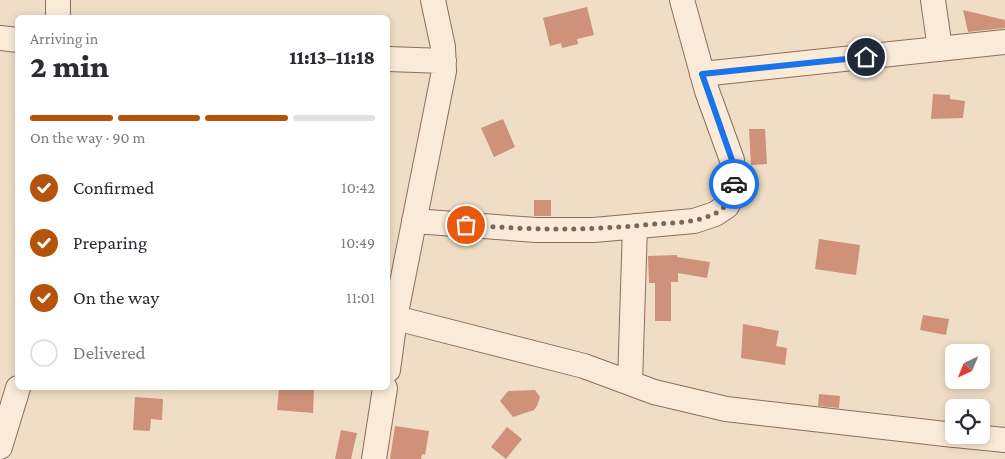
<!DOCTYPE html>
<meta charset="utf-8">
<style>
body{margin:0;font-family:"Crimson Pro",serif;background:#f7f7f7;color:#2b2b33;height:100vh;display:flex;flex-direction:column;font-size:19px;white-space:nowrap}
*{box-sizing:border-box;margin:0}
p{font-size:16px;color:#7c7c81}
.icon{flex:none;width:28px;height:28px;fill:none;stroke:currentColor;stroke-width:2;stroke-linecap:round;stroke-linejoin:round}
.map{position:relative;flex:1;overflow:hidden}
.panel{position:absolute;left:15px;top:15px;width:375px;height:375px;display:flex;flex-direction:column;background:#fff;border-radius:8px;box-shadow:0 2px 8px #0003}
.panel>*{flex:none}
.needle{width:32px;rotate:224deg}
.fabs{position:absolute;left:945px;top:344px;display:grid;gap:10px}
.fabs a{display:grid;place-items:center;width:45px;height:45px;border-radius:8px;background:#fff;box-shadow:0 2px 8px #0003;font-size:25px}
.pin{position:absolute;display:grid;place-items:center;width:42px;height:42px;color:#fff;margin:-21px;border:2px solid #fff;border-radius:50%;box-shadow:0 1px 5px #0007}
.courier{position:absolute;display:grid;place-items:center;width:50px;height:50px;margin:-25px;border:4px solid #1a73e8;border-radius:50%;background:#fff;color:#222;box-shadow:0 1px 6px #0007}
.head em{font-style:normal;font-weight:800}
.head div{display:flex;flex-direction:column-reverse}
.head{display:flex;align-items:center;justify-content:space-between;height:85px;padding:0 15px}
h1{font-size:32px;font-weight:800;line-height:38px}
.bar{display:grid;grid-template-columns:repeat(4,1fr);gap:8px 5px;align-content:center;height:60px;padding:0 15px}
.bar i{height:6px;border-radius:4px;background:#e1e1e2}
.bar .selected{background:#b45309}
.bar p{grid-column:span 4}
ol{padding:0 15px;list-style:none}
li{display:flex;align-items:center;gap:15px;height:55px}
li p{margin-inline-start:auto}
li .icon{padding:5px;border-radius:50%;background:#b45309;color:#fff;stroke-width:4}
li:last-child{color:#7c7c81}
li i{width:28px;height:28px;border:2px solid #e1e1e2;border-radius:50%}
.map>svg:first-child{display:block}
.building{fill:#cf917a}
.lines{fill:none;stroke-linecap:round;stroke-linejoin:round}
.minor-casing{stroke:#8c6d5a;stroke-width:26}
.minor{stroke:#faebd9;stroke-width:24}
.done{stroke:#7a6759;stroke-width:5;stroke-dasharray:0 9}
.route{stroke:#1a73e8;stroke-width:6}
</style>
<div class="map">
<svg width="1005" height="459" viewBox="0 0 1005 459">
<rect width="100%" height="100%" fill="#f0ddc5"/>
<!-- building -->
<path class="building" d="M587 7 594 35 577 39 578 44 562 48 561 43 550 46 543 18Z
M963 10 1005 20V28L968 32Z
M933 94 950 95V99L965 101 963 118 931 119Z
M503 119 515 147 494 157 481 128Z
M749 129H765L767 164 751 165Z
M534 200H551V216H534Z
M819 239 860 245 856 275 815 269Z
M677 255V257L710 262 707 278 678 273V282H671V321H655V283H649L648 256Z
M923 315 949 319 946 335 920 330Z
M743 324 779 331 776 346 787 348 785 365 741 358Z
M279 388H314L313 413 277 410Z
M535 390 540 397 537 406 534 410 513 417 500 401 508 391Z
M819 394 840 396 839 408 818 406Z
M135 397 163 399 162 420 151 419 150 431 133 430Z
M395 426 429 431 425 455 422 454 421 459H390Z
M507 427 522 439 506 459 491 447Z
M341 430 357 433 351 459H335Z"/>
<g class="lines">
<!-- minor casing -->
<g class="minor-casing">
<path id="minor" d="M933 0 940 49
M58 18V0
M0 38 18 40
M388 59 444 61
M702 74 1005 42
M414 221 536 230H594L694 221 715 214 727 206 734 190 732 160 707 91 682 0
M388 316 584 366 654 392 726 409 954 435
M388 370 395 318 444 71 443 47 433 0
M630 383 635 226
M955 435 1005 440
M0 447 18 388
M374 459 385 388"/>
</g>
<!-- minor -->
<use href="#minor" class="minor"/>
</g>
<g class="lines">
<!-- done -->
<path class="done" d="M466 225C532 230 588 231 654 224 674 223 695 223 714 214 725 209 734 197 734 184"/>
<!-- route -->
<path class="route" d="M734 184 732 160 702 74 866 57"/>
</g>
</svg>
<div class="fabs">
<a><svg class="needle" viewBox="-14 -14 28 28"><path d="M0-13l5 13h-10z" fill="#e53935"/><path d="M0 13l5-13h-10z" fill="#7c7c81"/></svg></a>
<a><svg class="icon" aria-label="locate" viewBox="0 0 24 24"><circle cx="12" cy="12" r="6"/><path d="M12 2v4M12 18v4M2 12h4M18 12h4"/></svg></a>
</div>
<div class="pin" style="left:466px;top:225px;background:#ea580c"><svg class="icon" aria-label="bag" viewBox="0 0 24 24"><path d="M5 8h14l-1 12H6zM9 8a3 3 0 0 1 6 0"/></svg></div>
<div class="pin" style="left:866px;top:57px;background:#1f2937"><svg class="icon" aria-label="home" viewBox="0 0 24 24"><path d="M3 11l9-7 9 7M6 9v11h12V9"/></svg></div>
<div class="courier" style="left:734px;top:184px"><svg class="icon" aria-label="car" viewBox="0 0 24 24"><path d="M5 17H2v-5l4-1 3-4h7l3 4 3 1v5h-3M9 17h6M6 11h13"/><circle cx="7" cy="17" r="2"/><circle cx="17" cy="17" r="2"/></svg></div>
<section class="panel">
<div class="head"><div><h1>2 min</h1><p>Arriving in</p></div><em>11:13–11:18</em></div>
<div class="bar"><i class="selected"></i><i class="selected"></i><i class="selected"></i><i></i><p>On the way · 90 m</p></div>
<ol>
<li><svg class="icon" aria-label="check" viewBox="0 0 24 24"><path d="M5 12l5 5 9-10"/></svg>Confirmed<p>10:42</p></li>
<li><svg class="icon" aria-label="check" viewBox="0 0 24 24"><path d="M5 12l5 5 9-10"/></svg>Preparing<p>10:49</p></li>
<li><svg class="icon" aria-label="check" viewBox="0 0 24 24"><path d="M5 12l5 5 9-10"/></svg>On the way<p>11:01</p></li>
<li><i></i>Delivered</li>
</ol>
</section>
</div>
